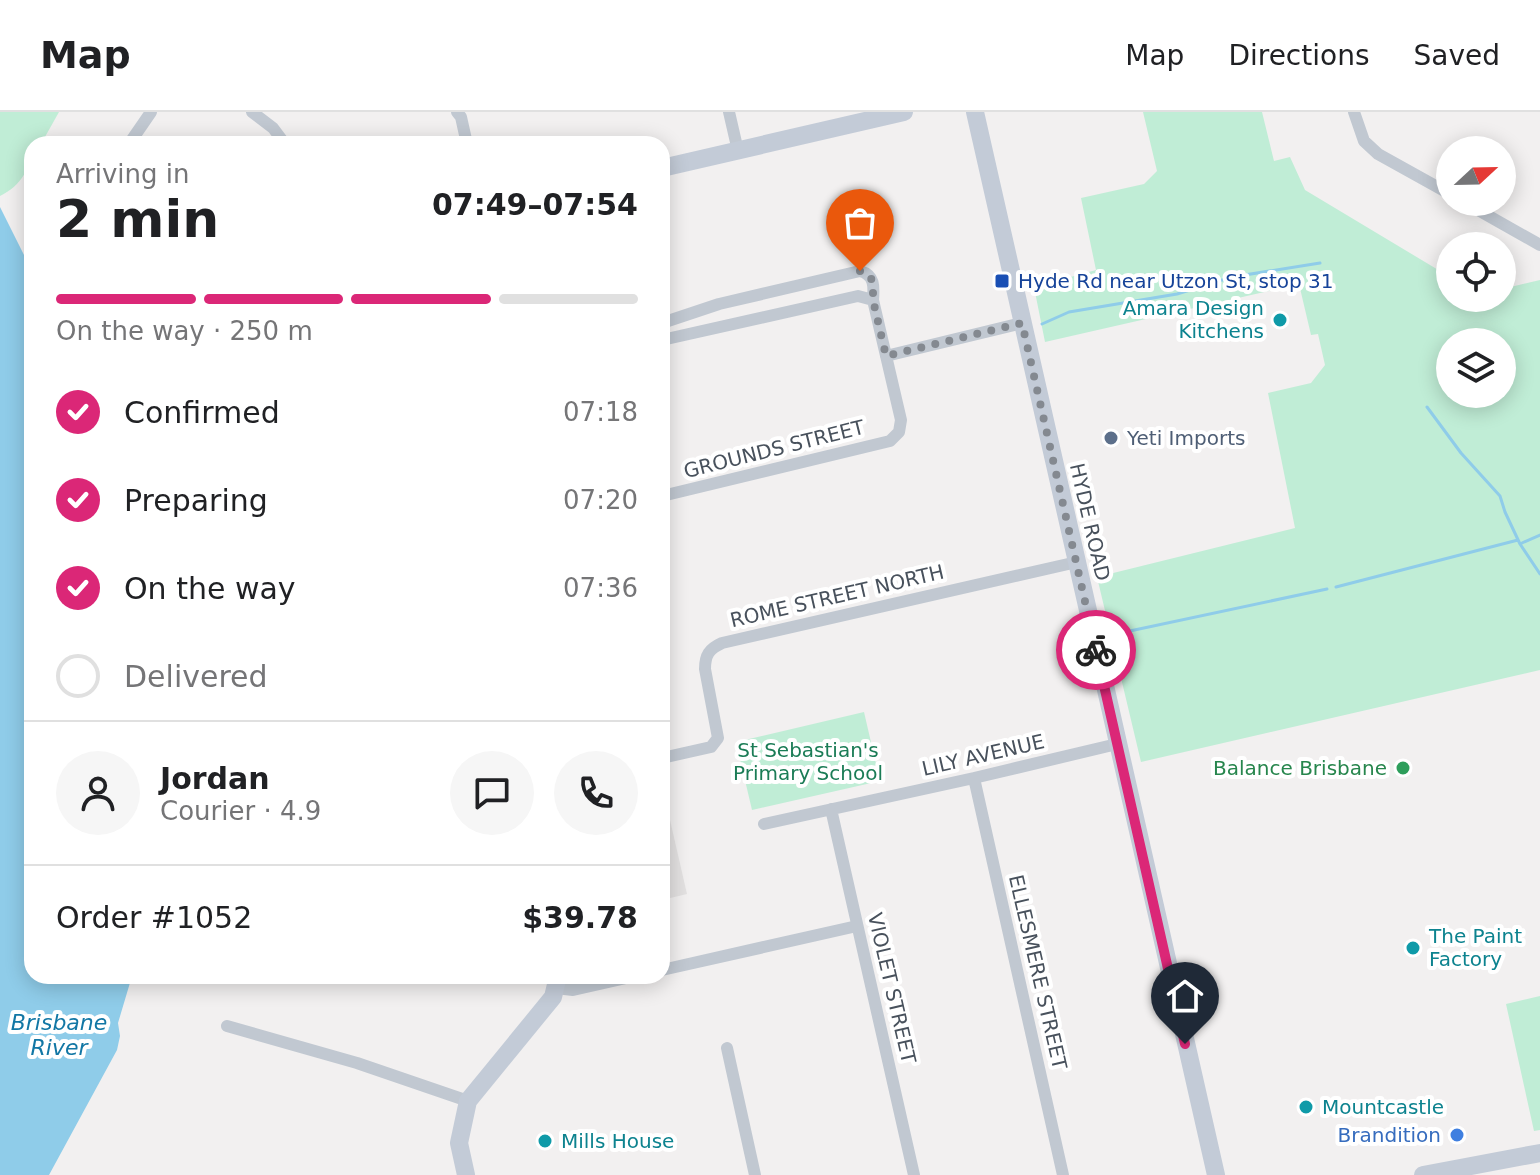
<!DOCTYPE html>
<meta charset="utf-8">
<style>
body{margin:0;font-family:"DejaVu Sans",sans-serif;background:#f6f6f6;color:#202124;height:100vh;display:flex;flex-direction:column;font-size:30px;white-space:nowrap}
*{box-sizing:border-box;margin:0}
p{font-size:26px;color:#757577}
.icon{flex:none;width:44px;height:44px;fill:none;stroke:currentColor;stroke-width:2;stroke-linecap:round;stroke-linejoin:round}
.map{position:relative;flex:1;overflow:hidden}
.side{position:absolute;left:24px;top:24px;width:646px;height:848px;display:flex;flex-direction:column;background:#fff;border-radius:24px;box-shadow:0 4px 20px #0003}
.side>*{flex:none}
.needle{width:52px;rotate:68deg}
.tools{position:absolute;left:1436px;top:24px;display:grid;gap:16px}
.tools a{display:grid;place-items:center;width:80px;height:80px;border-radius:50%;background:#fff;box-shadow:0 4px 20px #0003;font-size:40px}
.pin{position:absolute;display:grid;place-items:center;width:68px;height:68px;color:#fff;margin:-82px -34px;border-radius:50% 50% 50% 0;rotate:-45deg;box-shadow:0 0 8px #0007}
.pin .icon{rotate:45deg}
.courier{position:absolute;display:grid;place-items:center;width:80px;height:80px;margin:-40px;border:6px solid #db2777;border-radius:50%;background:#fff;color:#222;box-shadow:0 2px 10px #0007}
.headline em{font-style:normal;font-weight:700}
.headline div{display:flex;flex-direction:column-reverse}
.headline{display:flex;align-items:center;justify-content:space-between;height:136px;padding:0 32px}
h1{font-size:52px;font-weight:700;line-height:60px}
.bar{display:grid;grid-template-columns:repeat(4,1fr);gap:12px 8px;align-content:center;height:96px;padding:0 32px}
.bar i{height:10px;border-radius:6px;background:#e0e0e0}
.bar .selected{background:#db2777}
.bar p{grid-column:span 4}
.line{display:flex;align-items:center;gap:20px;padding:0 32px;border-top:2px solid #e0e0e0}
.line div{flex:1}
.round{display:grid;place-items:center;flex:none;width:84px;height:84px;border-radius:42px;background:#f6f6f6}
ol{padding:0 32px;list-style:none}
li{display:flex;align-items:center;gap:24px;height:88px}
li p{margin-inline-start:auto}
li .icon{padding:8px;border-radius:50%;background:#db2777;color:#fff;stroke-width:4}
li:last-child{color:#757577}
li i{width:44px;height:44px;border:4px solid #e0e0e0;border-radius:50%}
header{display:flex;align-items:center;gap:48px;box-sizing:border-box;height:112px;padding:0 40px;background:#fff;border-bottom:2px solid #e0e0e0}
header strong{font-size:38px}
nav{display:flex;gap:44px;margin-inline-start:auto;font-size:28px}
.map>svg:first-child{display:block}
.education{fill:#e3e1e1}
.green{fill:#c0edd6;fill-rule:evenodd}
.water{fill:#8fcce9}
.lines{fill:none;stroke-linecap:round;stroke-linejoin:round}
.stream{stroke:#8fcce9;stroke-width:3}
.street{stroke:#c1c8d1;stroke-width:12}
.secondary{stroke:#c3cbd7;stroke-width:18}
.done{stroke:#848990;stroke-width:8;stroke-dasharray:0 14.4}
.route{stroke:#db2777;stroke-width:10}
.transit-dot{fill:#1a4fb4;stroke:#fff;stroke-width:3}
.culture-dot{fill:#0f9aa8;stroke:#fff;stroke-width:3}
.service-dot{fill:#5c6f8a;stroke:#fff;stroke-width:3}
.leisure-dot{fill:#2e9e5b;stroke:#fff;stroke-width:3}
.shop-dot{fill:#3f7fe0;stroke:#fff;stroke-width:3}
.labels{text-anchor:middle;stroke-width:8;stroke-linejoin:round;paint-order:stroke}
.transit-label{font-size:20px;fill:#164399;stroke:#fff;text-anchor:start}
.culture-label{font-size:20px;fill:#0d838f;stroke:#fff;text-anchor:start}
.service-label{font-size:20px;fill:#4e5e75;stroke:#fff;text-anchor:start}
.street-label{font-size:20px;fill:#48515c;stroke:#fff}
.park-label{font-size:20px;fill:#1b7c56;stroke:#fff}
.leisure-label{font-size:20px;fill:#27864d;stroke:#fff;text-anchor:end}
.shop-label{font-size:20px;fill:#366cbe;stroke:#fff;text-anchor:end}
.water-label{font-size:22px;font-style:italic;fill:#1277a5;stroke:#fff}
</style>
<header>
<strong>Map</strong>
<nav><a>Map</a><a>Directions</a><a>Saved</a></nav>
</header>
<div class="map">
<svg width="1540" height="1063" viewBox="0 0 1540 1063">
<rect width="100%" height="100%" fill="#f2f0f0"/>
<!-- education -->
<path class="education" d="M662 673 687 782 662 788Z"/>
<!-- green -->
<path class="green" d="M0 0H59L41 32H32C32 55 21 74 0 84Z
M1143 0H1262L1274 49 1290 45 1305 78 1450 165V186H1502V177L1540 168V558L1141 650 1097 465 1295 416 1268 281 1311 271 1325 253 1318 222 1311 223 1299 172 1045 230 1034 175 1096 158 1081 86 1144 72 1157 59ZM1502 230V282H1450V230Z
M864 600 880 669 752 698 736 630Z
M1540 884V1018L1534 1019 1506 892Z"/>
<!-- water -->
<path class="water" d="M0 95 32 159V864H132L118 911 120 924 117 938 49 1063H0Z"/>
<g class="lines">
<!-- stream -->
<path class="stream" d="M1042 212 1069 200 1177 182 1232 165 1320 151
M1427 295 1461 341 1500 384 1505 400 1520 432 1540 462
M1522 431 1540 423
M1336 475 1518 428
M1111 523 1327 477"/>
<!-- street -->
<path class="street" d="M252 0 273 16 285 32
M457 0 461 5 467 32
M729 0 738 39
M1354 0 1364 29 1378 42 1450 82
M129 32 151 0
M1464 90 1540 133
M662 211 719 192 860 159C875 163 874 175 873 188L901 308 899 320 890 329 662 384
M662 228 858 184 873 188
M886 244 1022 211
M662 646 711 635 718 626 705 557C705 543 709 537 722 531L1077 450
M974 666 1063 1063
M831 697 914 1063
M764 712 974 666 1117 632
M662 858 857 814
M556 876 573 878 635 864
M227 914 357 951 468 989
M727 936 755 1063"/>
<!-- secondary -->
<path class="secondary" d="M975 0 1216 1063
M662 56 904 0
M466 1063 459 1031 468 989 553 885 558 864
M1423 1063 1540 1041"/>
</g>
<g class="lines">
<!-- done -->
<path class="done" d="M860 159 870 164 873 171V188L886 244 1022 211 1096 538"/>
<!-- route -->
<path class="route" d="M1096 538 1185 932"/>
</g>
<!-- markers -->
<rect class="transit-dot" x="994" y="161" width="16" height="16" rx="4"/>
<g class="culture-dot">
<circle cx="1280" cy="208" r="8"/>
<circle cx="1413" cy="836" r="8"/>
<circle cx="1306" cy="995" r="8"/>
<circle cx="545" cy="1029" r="8"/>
</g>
<circle class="service-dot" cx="1111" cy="326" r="8"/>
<circle class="leisure-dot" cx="1403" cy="656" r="8"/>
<circle class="shop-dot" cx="1457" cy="1023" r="8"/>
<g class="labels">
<!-- transit labels -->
<g class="transit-label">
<text x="1018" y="176">Hyde Rd near Utzon St, stop 31</text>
</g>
<!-- culture labels -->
<g class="culture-label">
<text x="1264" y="203" text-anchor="end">Amara Design<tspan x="1264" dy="23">Kitchens</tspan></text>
<text x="1429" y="831">The Paint<tspan x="1429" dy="23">Factory</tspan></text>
<text x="1322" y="1002">Mountcastle</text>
<text x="561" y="1036">Mills House</text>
</g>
<!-- service labels -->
<g class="service-label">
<text x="1127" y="333">Yeti Imports</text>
</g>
<!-- street labels -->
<g class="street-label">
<text transform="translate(774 337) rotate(-14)" y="7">GROUNDS STREET</text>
<text transform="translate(1090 410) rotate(77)" y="7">HYDE ROAD</text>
<text transform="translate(837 484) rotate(-13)" y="7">ROME STREET NORTH</text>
<text transform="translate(983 643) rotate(-13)" y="7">LILY AVENUE</text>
<text transform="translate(1038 860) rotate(77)" y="7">ELLESMERE STREET</text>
<text transform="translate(892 876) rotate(77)" y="7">VIOLET STREET</text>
</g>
<!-- park labels -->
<g class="park-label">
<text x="808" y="645">St Sebastian's<tspan x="808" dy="23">Primary School</tspan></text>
</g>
<!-- leisure labels -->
<g class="leisure-label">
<text x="1387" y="663">Balance Brisbane</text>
</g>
<!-- shop labels -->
<g class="shop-label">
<text x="1441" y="1030">Brandition</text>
</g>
<!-- water labels -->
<g class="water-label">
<text x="59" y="918">Brisbane<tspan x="59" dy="25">River</tspan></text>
</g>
</g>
</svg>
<div class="tools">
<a><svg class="needle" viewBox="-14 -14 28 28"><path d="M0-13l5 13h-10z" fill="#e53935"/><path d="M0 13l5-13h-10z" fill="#757577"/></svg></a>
<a><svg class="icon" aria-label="locate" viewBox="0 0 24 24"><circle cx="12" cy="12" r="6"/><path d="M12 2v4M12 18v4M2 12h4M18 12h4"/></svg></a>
<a><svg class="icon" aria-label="layers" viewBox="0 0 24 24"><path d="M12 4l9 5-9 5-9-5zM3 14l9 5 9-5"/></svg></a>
</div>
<div class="pin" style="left:860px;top:159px;background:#ea580c"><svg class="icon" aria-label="bag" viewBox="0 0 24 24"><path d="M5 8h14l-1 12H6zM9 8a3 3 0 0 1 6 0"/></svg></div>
<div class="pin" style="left:1185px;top:932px;background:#1f2937"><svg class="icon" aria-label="home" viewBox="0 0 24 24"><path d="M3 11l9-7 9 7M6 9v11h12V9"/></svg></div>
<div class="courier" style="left:1096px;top:538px"><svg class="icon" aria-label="bike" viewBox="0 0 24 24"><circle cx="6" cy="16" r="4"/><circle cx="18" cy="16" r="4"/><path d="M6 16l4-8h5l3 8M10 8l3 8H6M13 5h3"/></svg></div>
<section class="side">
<div class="headline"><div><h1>2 min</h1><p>Arriving in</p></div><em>07:49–07:54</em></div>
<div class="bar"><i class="selected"></i><i class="selected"></i><i class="selected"></i><i></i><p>On the way · 250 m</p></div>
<ol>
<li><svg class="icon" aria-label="check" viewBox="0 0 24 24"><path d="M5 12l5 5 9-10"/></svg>Confirmed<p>07:18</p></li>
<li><svg class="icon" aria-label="check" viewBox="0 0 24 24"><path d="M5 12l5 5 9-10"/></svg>Preparing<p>07:20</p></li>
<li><svg class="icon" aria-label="check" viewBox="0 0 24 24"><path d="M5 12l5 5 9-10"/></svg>On the way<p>07:36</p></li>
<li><i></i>Delivered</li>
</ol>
<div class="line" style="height:144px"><a class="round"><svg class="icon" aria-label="person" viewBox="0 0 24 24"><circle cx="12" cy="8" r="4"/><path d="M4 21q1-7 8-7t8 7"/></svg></a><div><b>Jordan</b><p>Courier · 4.9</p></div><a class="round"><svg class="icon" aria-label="chat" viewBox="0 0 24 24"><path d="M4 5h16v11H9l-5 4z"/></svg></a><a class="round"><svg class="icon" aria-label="phone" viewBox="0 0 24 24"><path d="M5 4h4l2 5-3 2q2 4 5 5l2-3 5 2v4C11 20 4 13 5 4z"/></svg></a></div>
<div class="line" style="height:104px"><div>Order #1052</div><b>$39.78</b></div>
</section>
</div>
